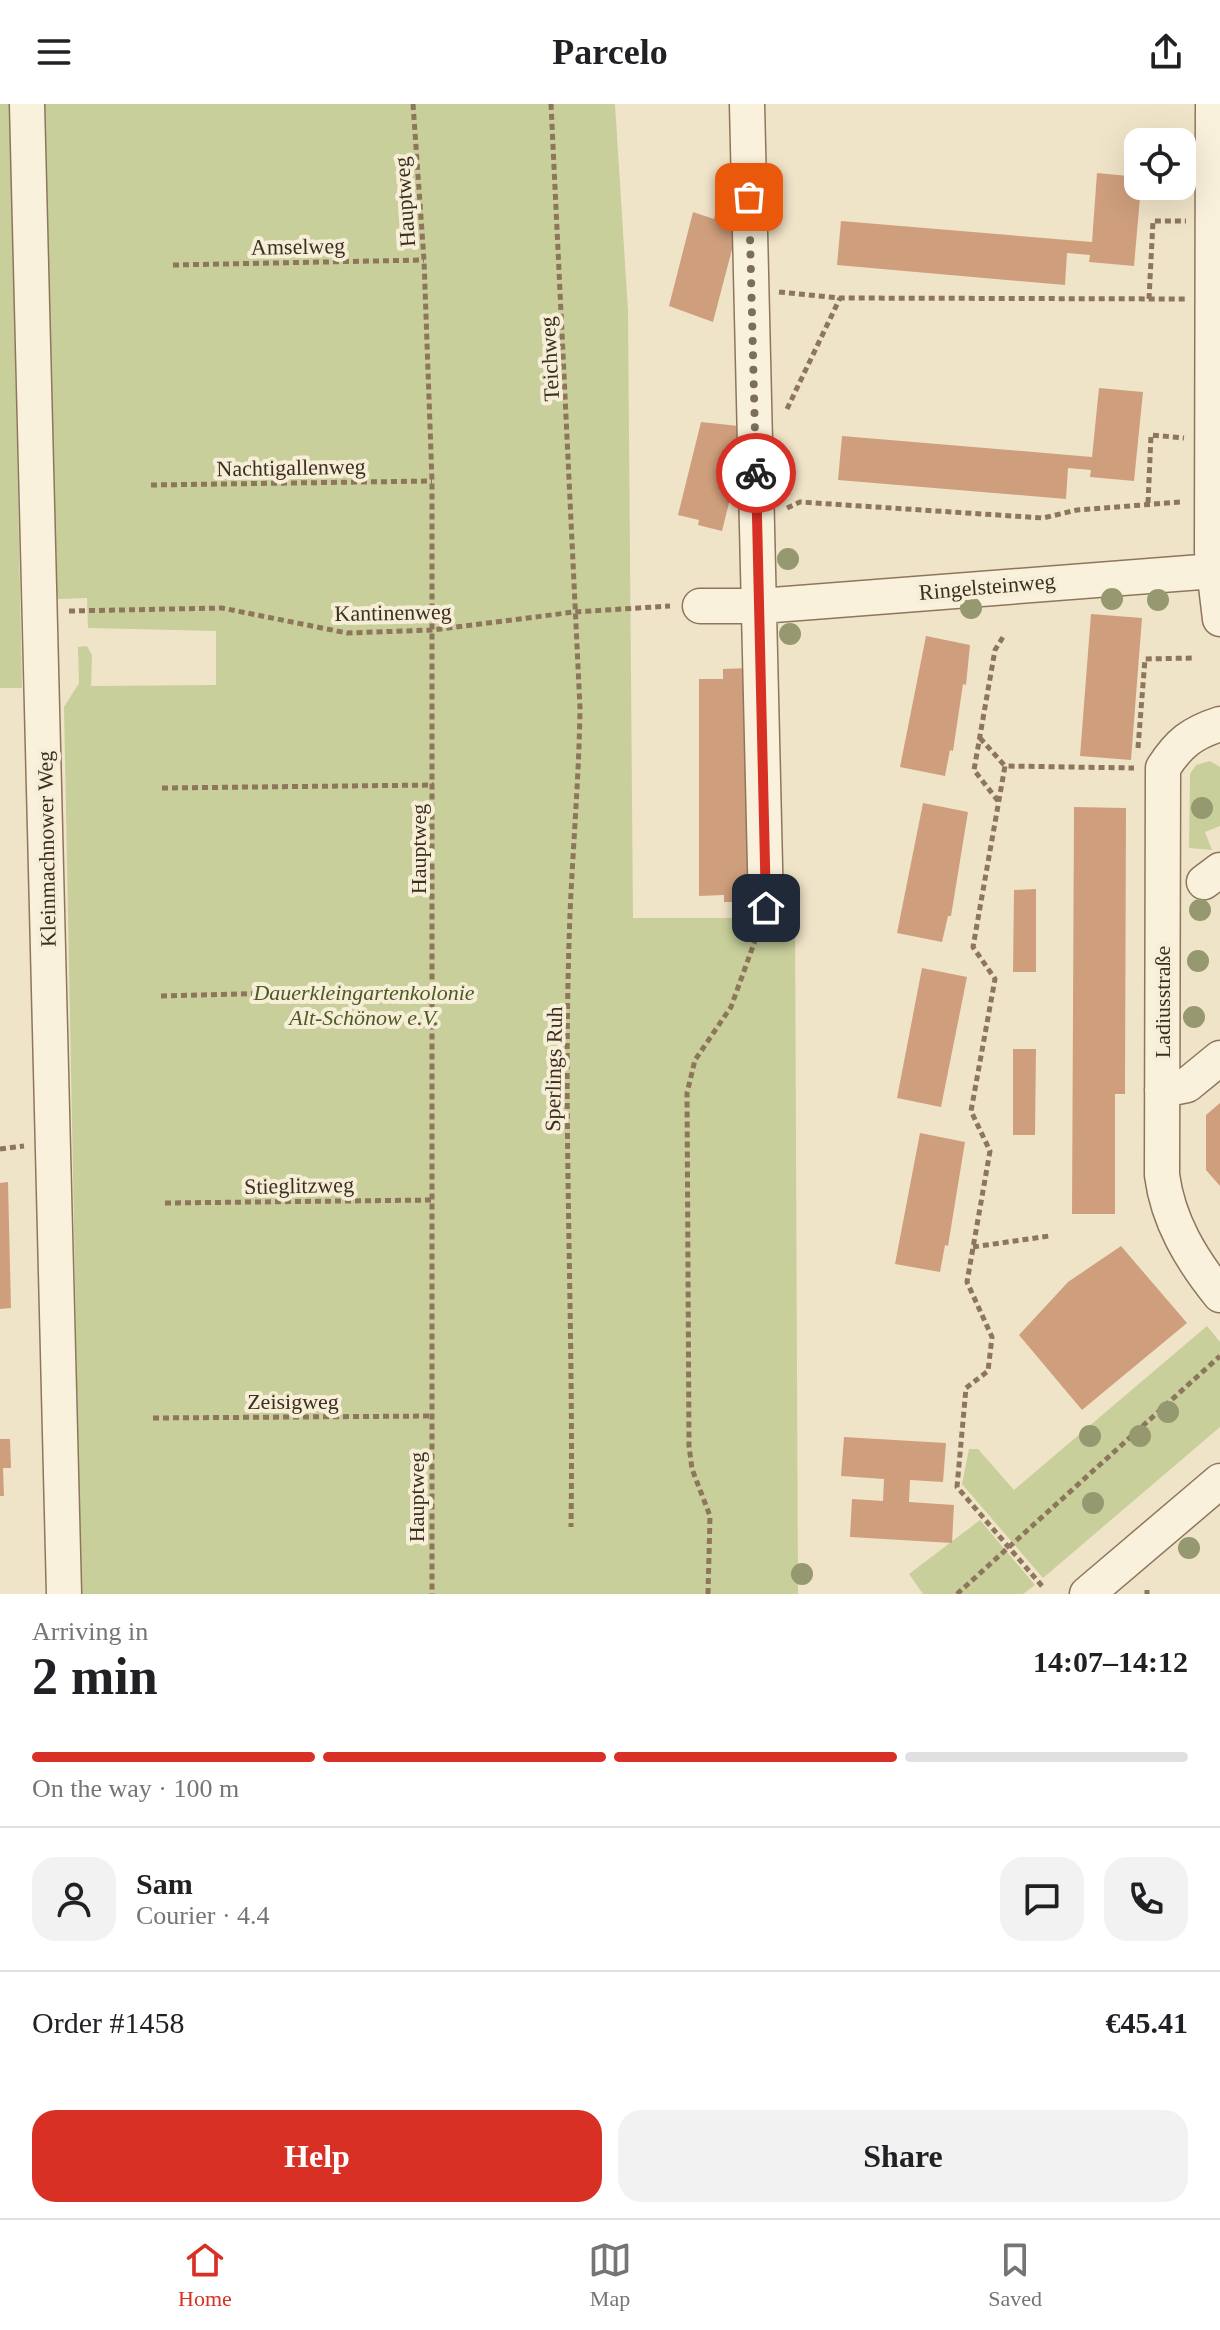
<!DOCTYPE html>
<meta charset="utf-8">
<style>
body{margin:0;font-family:Georgia,serif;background:#f2f2f2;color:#202124;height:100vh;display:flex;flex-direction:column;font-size:30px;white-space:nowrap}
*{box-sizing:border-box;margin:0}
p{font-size:26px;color:#757577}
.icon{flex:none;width:44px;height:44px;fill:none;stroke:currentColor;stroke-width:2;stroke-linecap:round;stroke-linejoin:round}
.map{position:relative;height:1490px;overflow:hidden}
.sheet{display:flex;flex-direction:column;background:#fff;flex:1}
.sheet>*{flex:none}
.tools{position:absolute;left:1124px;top:24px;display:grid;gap:16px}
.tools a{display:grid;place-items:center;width:72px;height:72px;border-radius:16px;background:#fff;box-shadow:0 8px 32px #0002;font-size:40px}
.pin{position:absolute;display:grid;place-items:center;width:68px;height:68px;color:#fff;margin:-34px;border-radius:16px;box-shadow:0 4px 12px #0006}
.courier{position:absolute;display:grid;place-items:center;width:80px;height:80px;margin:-40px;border:6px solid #d93025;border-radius:50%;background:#fff;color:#222;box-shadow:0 2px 10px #0007}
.head em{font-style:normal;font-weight:800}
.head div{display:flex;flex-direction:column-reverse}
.head{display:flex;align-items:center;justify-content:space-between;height:136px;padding:0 32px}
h1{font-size:52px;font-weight:800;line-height:60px}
.bar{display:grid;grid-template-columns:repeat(4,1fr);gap:12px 8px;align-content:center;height:96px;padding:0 32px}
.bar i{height:10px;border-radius:6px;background:#e0e0e0}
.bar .active{background:#d93025}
.bar p{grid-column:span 4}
.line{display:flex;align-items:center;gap:20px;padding:0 32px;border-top:2px solid #e0e0e0}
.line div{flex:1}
.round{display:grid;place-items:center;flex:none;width:84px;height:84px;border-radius:24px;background:#f2f2f2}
.action{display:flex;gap:16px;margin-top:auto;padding:16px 32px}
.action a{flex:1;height:92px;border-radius:24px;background:#d93025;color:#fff;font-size:32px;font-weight:800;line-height:92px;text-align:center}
.action a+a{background:#f2f2f2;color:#202124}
header{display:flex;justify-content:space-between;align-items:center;height:104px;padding:0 32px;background:#fff;font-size:36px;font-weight:800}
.tabs{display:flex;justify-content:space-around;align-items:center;height:112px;border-top:2px solid #e0e0e0;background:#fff;font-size:22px;color:#757577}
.tabs a{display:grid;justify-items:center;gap:4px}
.tabs .active{color:#d93025}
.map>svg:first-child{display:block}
.green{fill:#c9cf9b}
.building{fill:#cf9f7d}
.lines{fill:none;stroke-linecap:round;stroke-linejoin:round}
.minor-casing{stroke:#8d765c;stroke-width:37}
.path{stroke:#8d765c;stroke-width:5;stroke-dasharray:6 4;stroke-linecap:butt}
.minor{stroke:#faf1dc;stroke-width:34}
.tree{fill:#96986f}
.done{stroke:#7c6e5b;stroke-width:8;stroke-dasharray:0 14.4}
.route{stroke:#d93025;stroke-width:10}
.labels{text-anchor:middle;stroke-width:8;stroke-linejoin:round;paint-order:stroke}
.street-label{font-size:22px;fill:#3d2e20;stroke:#f7eed8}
.park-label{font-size:22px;font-style:italic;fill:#4d5a26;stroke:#f7eed8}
</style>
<header><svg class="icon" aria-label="menu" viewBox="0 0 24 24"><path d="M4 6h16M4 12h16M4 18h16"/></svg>Parcelo<svg class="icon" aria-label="share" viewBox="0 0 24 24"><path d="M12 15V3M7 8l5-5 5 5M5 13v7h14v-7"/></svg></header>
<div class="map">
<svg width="1220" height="1490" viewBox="0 0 1220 1490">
<rect width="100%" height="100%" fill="#f0e4c8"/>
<!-- green -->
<path class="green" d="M0 0H10L22 584H0Z
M40 0H615L628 207 633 814H795L798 1490H81L64 603 79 579 78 543 87 542 92 551 91 582 216 581V527L88 524 87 494 58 495 54 484Z
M1210 657 1220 663V722L1205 728 1212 746 1189 744 1190 670 1196 661Z
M1207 1222 1220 1238V1323L1043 1474 962 1380 969 1345H978L1014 1386Z
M980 1416 1035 1481 1023 1490H923L909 1470Z"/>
<!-- building -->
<path class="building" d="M1097 69 1138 73 1141 82 1134 162 1089 158 1090 151 1067 149 1065 181 837 161 841 117 1092 138Z
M693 108 714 115 716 108 740 115 713 218 669 202Z
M1099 284 1143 288 1134 377 1090 373 1091 366 1068 364 1066 395 838 376 842 332 1092 353Z
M701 318 748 323 722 427 698 421 699 416 678 411Z
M1091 510 1142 514 1131 656 1080 652Z
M926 532 970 541 966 581 963 580 953 647 950 646 945 672 900 663Z
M748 564 750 798H724V791L699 792V575H723V565Z
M923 699 968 708 951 812H948L942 838 897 829Z
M1074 703 1126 704 1125 990H1115V1110H1072Z
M1036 785V868H1013L1014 786Z
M922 864 967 873 941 1003 897 994Z
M1013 945H1036L1035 1031H1013Z
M1220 999V1082L1206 1066V1011Z
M920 1029 965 1038 948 1142 945 1141 940 1168 895 1160Z
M8 1078 11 1204 0 1205V1079Z
M1121 1142 1187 1219 1082 1306 1019 1231 1068 1178Z
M844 1333 946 1339 943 1378 910 1376 909 1398 954 1401 952 1439 850 1433 852 1395 883 1397 884 1375 841 1372Z
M0 1335H10L11 1364H3L4 1392H0Z"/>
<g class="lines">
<!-- minor casing -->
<g class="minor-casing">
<path id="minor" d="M27 0 64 1490
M747 0 766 804
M1213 0 1212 448 1220 515
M700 502H760L1214 467
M1220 620C1192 629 1179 639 1163 664L1162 1071C1168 1117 1191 1155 1220 1191
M1204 778 1220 766
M1162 986 1187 981 1220 954
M1087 1490 1220 1377"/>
</g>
<!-- path -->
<path class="path" d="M413 0 424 156 432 377V1490
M551 0 580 604C579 673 573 741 570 810 562 1014 574 1218 571 1423
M173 161 424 156
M779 188 840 194 1185 195
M1149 195 1153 117H1186
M787 305 840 194
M151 381 432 377
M1148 399 1151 331 1184 334
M787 404 800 398 1043 414 1077 406 1181 398
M69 507 222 504 347 529 433 526 574 508 670 502
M980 634 1005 662
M1138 644 1145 555 1193 554
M162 684 434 681
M998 697 974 666 995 546 1003 533
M161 892 433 885
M0 1045 24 1042
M165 1099 434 1096
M973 1143 1049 1132
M153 1314 433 1312
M1042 1482 957 1383 966 1284 988 1267 992 1233 967 1178 990 1047 971 1007 995 875 973 843 1005 662 1134 664
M708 1490 710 1412 692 1365 689 1342 687 989 695 956 731 903 757 831
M957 1490 1220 1252
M1147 1490V1486"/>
<!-- minor -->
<use href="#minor" class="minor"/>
</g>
<!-- trees -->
<g class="tree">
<circle cx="788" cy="455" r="11"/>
<circle cx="1112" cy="495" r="11"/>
<circle cx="1158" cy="496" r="11"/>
<circle cx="971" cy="504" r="11"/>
<circle cx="790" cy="530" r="11"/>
<circle cx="1202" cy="704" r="11"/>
<circle cx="1200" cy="806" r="11"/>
<circle cx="1198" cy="857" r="11"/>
<circle cx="1194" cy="913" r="11"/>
<circle cx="1168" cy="1308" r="11"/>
<circle cx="1090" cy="1332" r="11"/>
<circle cx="1140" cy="1332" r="11"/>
<circle cx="1093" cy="1399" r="11"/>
<circle cx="1189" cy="1444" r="11"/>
<circle cx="802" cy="1470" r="11"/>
</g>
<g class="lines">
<!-- done -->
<path class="done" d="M749 93 756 369"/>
<!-- route -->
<path class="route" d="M756 369 766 804"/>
</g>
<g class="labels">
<!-- street labels -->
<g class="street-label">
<text transform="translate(404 98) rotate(-94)" y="8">Hauptweg</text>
<text transform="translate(298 142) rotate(-1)" y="8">Amselweg</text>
<text transform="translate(549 255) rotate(-93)" y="8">Teichweg</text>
<text transform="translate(291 363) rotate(-1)" y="8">Nachtigallenweg</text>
<text transform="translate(987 482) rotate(-5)" y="8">Ringelsteinweg</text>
<text transform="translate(393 508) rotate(-1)" y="8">Kantinenweg</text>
<text transform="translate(46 745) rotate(-91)" y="8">Kleinmachnower Weg</text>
<text transform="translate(418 745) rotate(-90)" y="8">Hauptweg</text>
<text transform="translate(1162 898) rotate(-90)" y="8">Ladiusstraße</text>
<text transform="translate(553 965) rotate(-89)" y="8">Sperlings Ruh</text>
<text transform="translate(299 1081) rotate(-1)" y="8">Stieglitzweg</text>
<text x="293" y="1305">Zeisigweg</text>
<text transform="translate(416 1393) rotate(-90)" y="8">Hauptweg</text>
</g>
<!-- park labels -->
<g class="park-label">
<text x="364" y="896">Dauerkleingartenkolonie<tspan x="364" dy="25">Alt-Schönow e.V.</tspan></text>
</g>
</g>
</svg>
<div class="tools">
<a><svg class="icon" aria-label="locate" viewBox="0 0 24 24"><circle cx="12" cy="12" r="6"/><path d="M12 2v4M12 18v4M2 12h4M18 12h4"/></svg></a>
</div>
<div class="pin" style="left:749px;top:93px;background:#ea580c"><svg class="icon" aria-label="bag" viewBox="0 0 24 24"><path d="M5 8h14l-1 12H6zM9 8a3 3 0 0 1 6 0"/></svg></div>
<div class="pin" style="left:766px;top:804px;background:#1f2937"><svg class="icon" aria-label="home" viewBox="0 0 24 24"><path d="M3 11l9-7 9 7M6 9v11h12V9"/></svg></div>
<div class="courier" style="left:756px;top:369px"><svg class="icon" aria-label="bike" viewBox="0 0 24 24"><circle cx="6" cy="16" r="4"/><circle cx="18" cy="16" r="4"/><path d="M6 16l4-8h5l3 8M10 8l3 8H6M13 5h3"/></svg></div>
</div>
<section class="sheet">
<div class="head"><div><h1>2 min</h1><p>Arriving in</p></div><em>14:07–14:12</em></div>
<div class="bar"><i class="active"></i><i class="active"></i><i class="active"></i><i></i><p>On the way · 100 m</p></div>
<div class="line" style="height:144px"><a class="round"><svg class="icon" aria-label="person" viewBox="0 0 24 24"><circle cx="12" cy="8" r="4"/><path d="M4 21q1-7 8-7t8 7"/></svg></a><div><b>Sam</b><p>Courier · 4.4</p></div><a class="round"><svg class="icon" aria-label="chat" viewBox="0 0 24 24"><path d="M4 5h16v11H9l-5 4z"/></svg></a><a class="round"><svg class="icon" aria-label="phone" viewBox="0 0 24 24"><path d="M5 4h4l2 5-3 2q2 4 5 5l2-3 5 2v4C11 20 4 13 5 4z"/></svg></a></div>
<div class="line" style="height:104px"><div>Order #1458</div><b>€45.41</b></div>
<div class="action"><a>Help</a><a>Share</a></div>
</section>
<nav class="tabs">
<a class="active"><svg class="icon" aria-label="home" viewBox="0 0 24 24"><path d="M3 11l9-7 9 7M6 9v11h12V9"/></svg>Home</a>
<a><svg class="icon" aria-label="map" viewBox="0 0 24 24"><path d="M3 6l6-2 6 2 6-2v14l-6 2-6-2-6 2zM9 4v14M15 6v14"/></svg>Map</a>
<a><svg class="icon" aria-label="saved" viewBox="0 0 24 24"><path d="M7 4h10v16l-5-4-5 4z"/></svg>Saved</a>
</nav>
